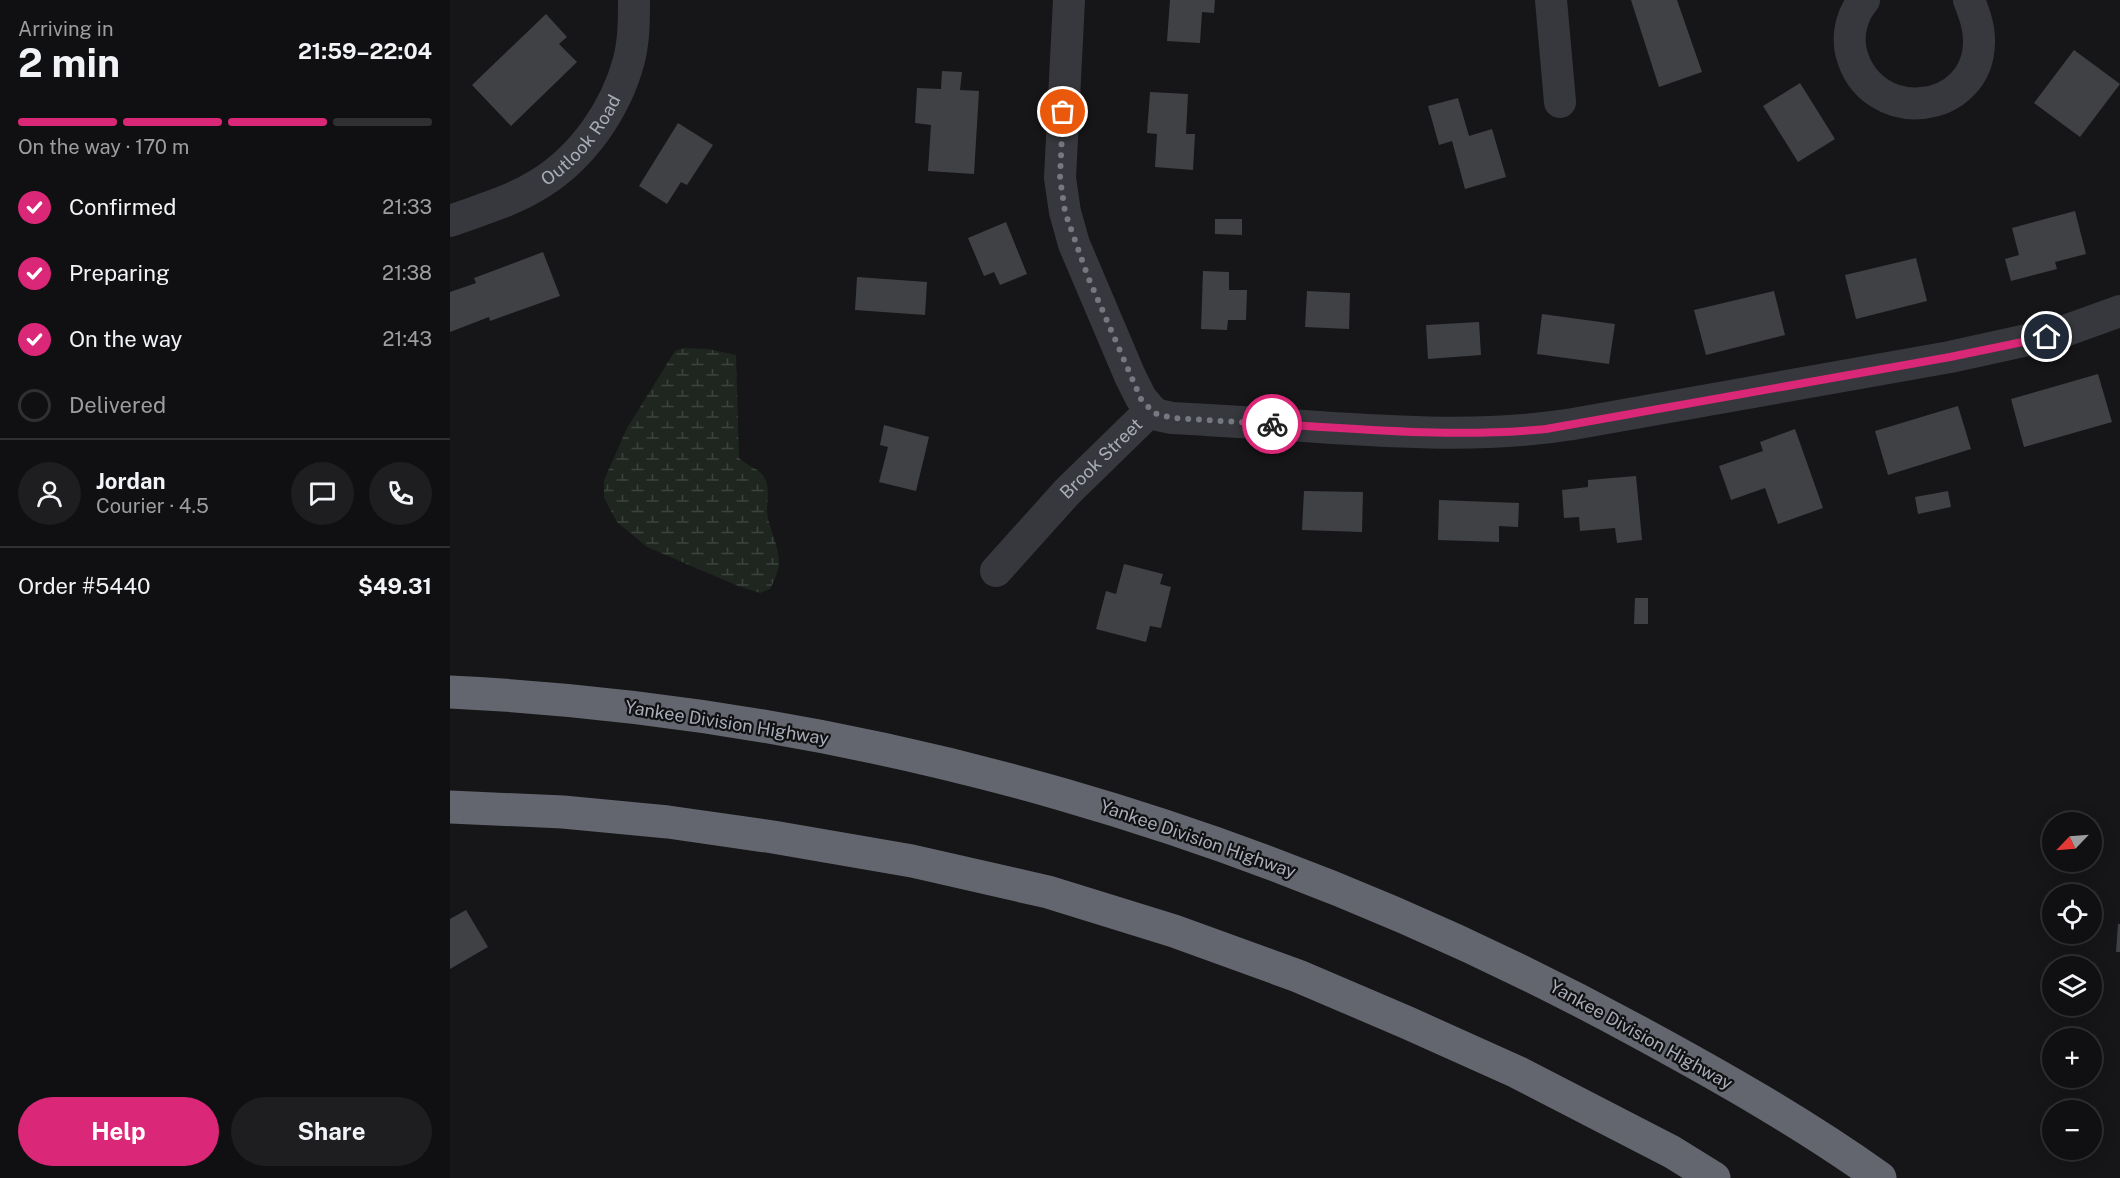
<!DOCTYPE html>
<meta charset="utf-8">
<style>
body{margin:0;font-family:"Public Sans",sans-serif;background:#1e1e20;color:#f1f3f6;height:100vh;display:flex;flex-direction:column;font-size:22px;white-space:nowrap}
*{box-sizing:border-box;margin:0}
p{font-size:20px;color:#9c9d9f}
.icon{flex:none;width:33px;height:33px;fill:none;stroke:currentColor;stroke-width:2;stroke-linecap:round;stroke-linejoin:round}
.map{position:relative;flex:1;overflow:hidden}
.panel{display:flex;flex-direction:column;background:#101012;width:450px}
.panel>*{flex:none}
.needle{width:39px;rotate:245deg}
.buttons{position:absolute;left:1592px;top:812px;display:grid;gap:12px}
.buttons a{display:grid;place-items:center;width:60px;height:60px;border-radius:50%;background:#101012;box-shadow:0 3px 15px #0003,0 0 0 2px #303032;font-size:30px}
.pin{position:absolute;display:grid;place-items:center;width:51px;height:51px;color:#fff;margin:-26px;border:3px solid #fff;border-radius:50%;box-shadow:0 2px 6px #0007}
.courier{position:absolute;display:grid;place-items:center;width:60px;height:60px;margin:-30px;border:4px solid #db2777;border-radius:50%;background:#fff;color:#222;box-shadow:0 2px 8px #0007}
.headline em{font-style:normal;font-weight:700}
.headline div{display:flex;flex-direction:column-reverse}
.headline{display:flex;align-items:center;justify-content:space-between;height:102px;padding:0 18px}
h1{font-size:39px;font-weight:700;line-height:45px}
.bar{display:grid;grid-template-columns:repeat(4,1fr);gap:9px 6px;align-content:center;height:72px;padding:0 18px}
.bar i{height:8px;border-radius:4px;background:#303032}
.bar .current{background:#db2777}
.bar p{grid-column:span 4}
.line{display:flex;align-items:center;gap:15px;padding:0 18px;border-top:2px solid #303032}
.line div{flex:1}
.round{display:grid;place-items:center;flex:none;width:63px;height:63px;border-radius:32px;background:#1e1e20}
ol{padding:0 18px;list-style:none}
li{display:flex;align-items:center;gap:18px;height:66px}
li p{margin-inline-start:auto}
li .icon{padding:6px;border-radius:50%;background:#db2777;color:#fff;stroke-width:4}
li:last-child{color:#9c9d9f}
li i{width:33px;height:33px;border:3px solid #303032;border-radius:50%}
.primary-button{display:flex;gap:12px;margin-top:auto;padding:12px 18px}
.primary-button a{flex:1;height:69px;border-radius:36px;background:#db2777;color:#fff;font-size:24px;font-weight:700;line-height:69px;text-align:center}
.primary-button a+a{background:#1e1e20;color:#f1f3f6}
main{display:flex;flex:1;min-height:0}
.map>svg:first-child{display:block}
.wetland{fill:url(#wetland-marsh)}
.building{fill:#404145}
.lines{fill:none;stroke-linecap:round;stroke-linejoin:round}
.street{stroke:#37383d;stroke-width:32}
.highway{stroke:#63666e;stroke-width:33}
.done{stroke:#757880;stroke-width:6;stroke-dasharray:0 10.8}
.route{stroke:#db2777;stroke-width:8}
.labels{text-anchor:middle;stroke-width:4.5;stroke-linejoin:round;paint-order:stroke}
.street-label{font-size:18px;fill:#a8adb8;stroke:#111113}
</style>
<main>
<section class="panel">
<div class="headline"><div><h1>2 min</h1><p>Arriving in</p></div><em>21:59–22:04</em></div>
<div class="bar"><i class="current"></i><i class="current"></i><i class="current"></i><i></i><p>On the way · 170 m</p></div>
<ol>
<li><svg class="icon" aria-label="check" viewBox="0 0 24 24"><path d="M5 12l5 5 9-10"/></svg>Confirmed<p>21:33</p></li>
<li><svg class="icon" aria-label="check" viewBox="0 0 24 24"><path d="M5 12l5 5 9-10"/></svg>Preparing<p>21:38</p></li>
<li><svg class="icon" aria-label="check" viewBox="0 0 24 24"><path d="M5 12l5 5 9-10"/></svg>On the way<p>21:43</p></li>
<li><i></i>Delivered</li>
</ol>
<div class="line" style="height:108px"><a class="round"><svg class="icon" aria-label="person" viewBox="0 0 24 24"><circle cx="12" cy="8" r="4"/><path d="M4 21q1-7 8-7t8 7"/></svg></a><div><b>Jordan</b><p>Courier · 4.5</p></div><a class="round"><svg class="icon" aria-label="chat" viewBox="0 0 24 24"><path d="M4 5h16v11H9l-5 4z"/></svg></a><a class="round"><svg class="icon" aria-label="phone" viewBox="0 0 24 24"><path d="M5 4h4l2 5-3 2q2 4 5 5l2-3 5 2v4C11 20 4 13 5 4z"/></svg></a></div>
<div class="line" style="height:78px"><div>Order #5440</div><b>$49.31</b></div>
<div class="primary-button"><a>Help</a><a>Share</a></div>
</section>
<div class="map">
<svg width="1670" height="1178" viewBox="0 0 1670 1178">
<defs>
<pattern id="wetland-marsh" width="20" height="14" patternUnits="userSpaceOnUse" patternTransform="scale(1.5)"><rect width="20" height="14" fill="#1e261f"/><path d="M1 5h8M5 5V1M11 12h8M15 12V8" fill="none" stroke="#3c433d"/></pattern>
</defs>
<rect width="100%" height="100%" fill="#161618"/>
<!-- wetland -->
<path class="wetland" d="M235 348 258 349 286 355 289 458C296 465 307 468 312 474 321 484 317 500 317 511 318 528 329 544 329 562 329 571 324 581 320 589L310 593 288 586 197 547 167 522 154 498V480L177 428 225 351Z"/>
<!-- building -->
<path class="building" d="M720 0H765L764 13 752 12 750 43 717 41Z
M1181 0H1227L1252 72 1209 87Z
M96 14 117 37 109 44 127 62 61 126 22 85Z
M1624 50 1670 84 1630 137 1584 103Z
M492 71 512 72 510 90 529 91 524 174 478 171 481 125 465 123 467 88 491 89Z
M1350 83 1385 139 1348 162 1313 106Z
M700 92 738 94 736 134H745L743 170 705 167 707 134 697 133Z
M1008 98 1019 136 1042 129 1056 177 1015 189 1002 141 989 145 978 106Z
M228 123 263 145 237 185 231 182 217 204 189 186Z
M1625 211 1636 254 1605 262 1607 269 1561 281 1555 259 1569 255 1562 228Z
M765 219H792V235L765 234Z
M556 222 577 274 550 285 544 272 534 276 518 238Z
M93 252 110 296 40 321 39 317 0 332V292L26 283 24 278Z
M1466 258 1477 301 1406 319 1395 275Z
M753 271 779 272V290H797L796 320H778L777 330 751 329Z
M407 277 477 282 475 315 405 310Z
M857 291 900 293 899 329 855 327Z
M1324 291 1335 335 1256 355 1244 310Z
M1092 314 1165 324 1159 364 1087 354Z
M1029 322 1031 355 978 359 976 325Z
M1648 374 1662 422 1574 447 1561 399Z
M1508 406 1521 449 1438 475 1425 431Z
M434 425 479 437 466 491 429 482 438 447 430 445Z
M1345 429 1373 508 1328 524 1315 488 1281 500 1269 466 1313 451 1310 442Z
M1186 476 1192 540 1167 543 1165 528 1130 531 1129 517 1114 518 1112 490 1138 487V480Z
M854 491 913 492 912 532 852 530Z
M1498 491 1501 507 1468 514 1465 497Z
M989 500 1069 503 1068 527 1049 526V542L988 540Z
M674 564 713 574 710 584 721 587 711 628 700 626 696 642 646 629 656 591 666 594Z
M1185 598H1198V624H1184Z
M16 910 38 947 0 969V919Z
M1668 924H1670V952H1666Z"/>
<g class="lines">
<!-- street -->
<g class="street">
<path d="M619 0 610 178 615 212 624 244 680 376 691 398 701 410"/>
<path d="M1101 0 1110 102"/>
<path d="M1414 0C1402 14 1397 34 1401 52 1420 128 1530 116 1529 40 1529 26 1524 13 1519 0"/>
<path id="s1" d="M0 221C30 210 62 201 89 184 133 157 166 109 179 60 184 40 184 20 184 0"/>
<path id="s2" d="M546 571 617 492 701 410 708 415 722 418C775 421 828 424 882 428 963 433 1043 437 1123 424L1500 357 1609 333 1670 311"/>
</g>
<!-- highway -->
<path class="highway" d="M0 692C415 712 822 832 1187 1031 1270 1076 1353 1123 1430 1178
M0 807 113 812 218 822 323 837 462 861 598 892 724 931 848 976 958 1023 1067 1072 1222 1152 1264 1178"/>
</g>
<g class="lines">
<!-- done -->
<path class="done" d="M613 112 610 178 615 212 638 277 691 399 704 413 722 418 822 424"/>
<!-- route -->
<path class="route" d="M822 424C913 429 1005 438 1096 429L1500 357 1597 337"/>
</g>
<g class="labels">
<!-- street labels -->
<g class="street-label">
<text dy="6" stroke="none"><textPath href="#s1" startOffset="158">Outlook Road</textPath></text>
<text dy="6" stroke="none"><textPath href="#s2" startOffset="154">Brook Street</textPath></text>
<text transform="translate(277 723) rotate(9)" y="6">Yankee Division Highway</text>
<text transform="translate(748 839) rotate(19)" y="6">Yankee Division Highway</text>
<text transform="translate(1191 1035) rotate(29)" y="6">Yankee Division Highway</text>
</g>
</g>
</svg>
<div class="buttons">
<a><svg class="needle" viewBox="-14 -14 28 28"><path d="M0-13l5 13h-10z" fill="#e53935"/><path d="M0 13l5-13h-10z" fill="#9c9d9f"/></svg></a>
<a><svg class="icon" aria-label="locate" viewBox="0 0 24 24"><circle cx="12" cy="12" r="6"/><path d="M12 2v4M12 18v4M2 12h4M18 12h4"/></svg></a>
<a><svg class="icon" aria-label="layers" viewBox="0 0 24 24"><path d="M12 4l9 5-9 5-9-5zM3 14l9 5 9-5"/></svg></a>
<a>+</a>
<a>−</a>
</div>
<div class="pin" style="left:613px;top:112px;background:#ea580c"><svg class="icon" aria-label="bag" viewBox="0 0 24 24"><path d="M5 8h14l-1 12H6zM9 8a3 3 0 0 1 6 0"/></svg></div>
<div class="pin" style="left:1597px;top:337px;background:#1f2937"><svg class="icon" aria-label="home" viewBox="0 0 24 24"><path d="M3 11l9-7 9 7M6 9v11h12V9"/></svg></div>
<div class="courier" style="left:822px;top:424px"><svg class="icon" aria-label="bike" viewBox="0 0 24 24"><circle cx="6" cy="16" r="4"/><circle cx="18" cy="16" r="4"/><path d="M6 16l4-8h5l3 8M10 8l3 8H6M13 5h3"/></svg></div>
</div>
</main>
